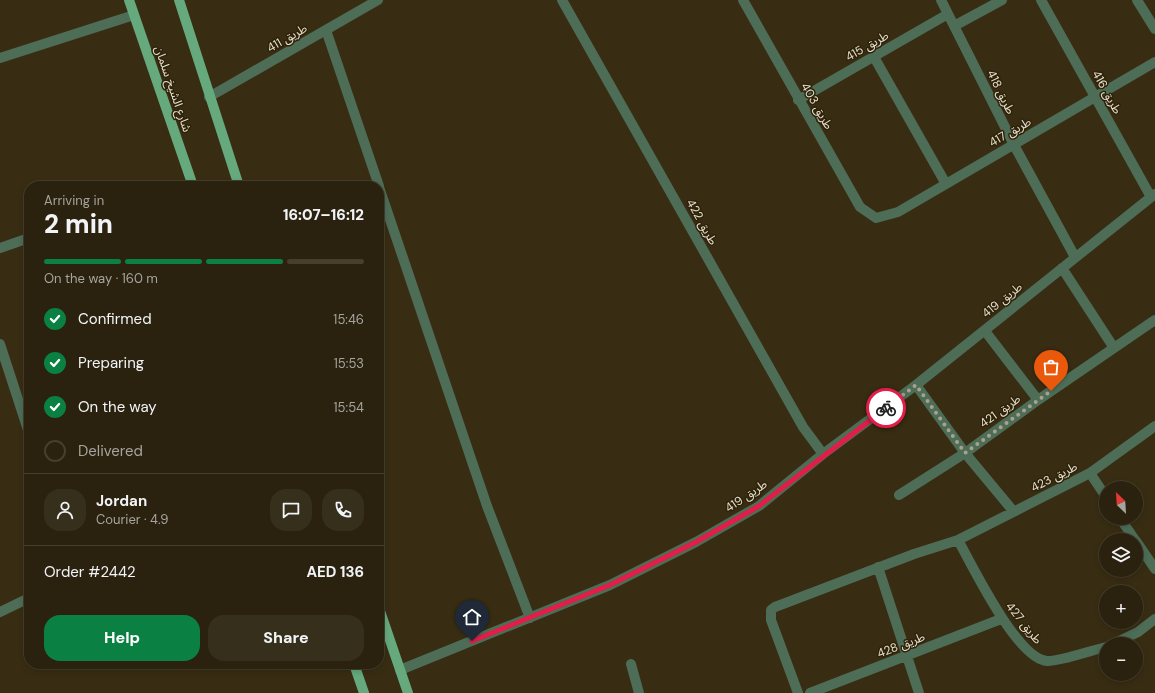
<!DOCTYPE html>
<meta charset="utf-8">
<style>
body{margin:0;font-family:"DM Sans","Noto Sans Arabic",sans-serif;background:#362f1c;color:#f1f3f6;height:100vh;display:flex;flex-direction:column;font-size:15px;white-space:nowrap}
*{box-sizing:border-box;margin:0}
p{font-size:13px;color:#a5a49e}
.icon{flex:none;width:22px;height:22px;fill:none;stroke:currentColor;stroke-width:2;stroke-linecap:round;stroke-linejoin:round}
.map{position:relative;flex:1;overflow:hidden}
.drawer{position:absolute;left:24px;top:181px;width:360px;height:488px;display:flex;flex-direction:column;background:#2a220e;border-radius:16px;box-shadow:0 2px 6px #0003,0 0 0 1px #463f2e}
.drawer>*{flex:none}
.needle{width:26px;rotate:335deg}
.tools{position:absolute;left:1099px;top:481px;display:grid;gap:8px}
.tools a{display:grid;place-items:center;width:44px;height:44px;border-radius:50%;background:#2a220e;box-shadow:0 2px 6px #0003,0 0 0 1px #463f2e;font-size:20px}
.pin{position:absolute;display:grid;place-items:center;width:34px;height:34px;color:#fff;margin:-41px -17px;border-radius:50% 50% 50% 0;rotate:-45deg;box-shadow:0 0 4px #0007}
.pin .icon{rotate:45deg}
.courier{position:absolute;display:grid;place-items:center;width:40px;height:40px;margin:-20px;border:3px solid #e11d48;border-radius:50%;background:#fff;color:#222;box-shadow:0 1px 5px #0007}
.summary em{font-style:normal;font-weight:800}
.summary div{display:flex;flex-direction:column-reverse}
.summary{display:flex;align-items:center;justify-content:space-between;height:68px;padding:0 20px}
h1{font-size:26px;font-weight:800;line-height:30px}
.bar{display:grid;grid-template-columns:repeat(4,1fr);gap:6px 4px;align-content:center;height:48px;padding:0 20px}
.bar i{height:5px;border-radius:3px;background:#463f2e}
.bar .selected{background:#0b8043}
.bar p{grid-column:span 4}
.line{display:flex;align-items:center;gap:10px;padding:0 20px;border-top:1px solid #463f2e}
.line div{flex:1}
.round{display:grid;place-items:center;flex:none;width:42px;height:42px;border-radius:16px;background:#362f1c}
ol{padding:0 20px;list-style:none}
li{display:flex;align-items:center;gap:12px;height:44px}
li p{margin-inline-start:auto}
li .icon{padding:4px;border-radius:50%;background:#0b8043;color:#fff;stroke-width:4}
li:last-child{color:#a5a49e}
li i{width:22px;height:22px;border:2px solid #463f2e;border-radius:50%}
.button{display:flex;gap:8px;margin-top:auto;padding:8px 20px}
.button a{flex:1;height:46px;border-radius:16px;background:#0b8043;color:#fff;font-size:16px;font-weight:800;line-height:46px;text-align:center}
.button a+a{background:#362f1c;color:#f1f3f6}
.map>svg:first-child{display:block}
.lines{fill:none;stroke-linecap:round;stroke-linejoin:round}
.minor{stroke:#4d6d57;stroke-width:10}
.major{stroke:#65a97d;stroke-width:10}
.done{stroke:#a9a18d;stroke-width:4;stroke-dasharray:0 7.2}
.route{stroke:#e11d48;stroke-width:5}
.labels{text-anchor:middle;stroke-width:3;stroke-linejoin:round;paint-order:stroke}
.street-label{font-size:12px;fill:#e6dfcf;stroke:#2e2309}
</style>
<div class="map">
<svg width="1155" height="693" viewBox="0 0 1155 693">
<rect width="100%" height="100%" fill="#382d13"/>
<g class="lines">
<!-- minor -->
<path class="minor" d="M562 0 803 427 823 454
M743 0 860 207 876 218 898 212 1155 62
M941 0 1014 145 1075 257
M1041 0 1151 197
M1137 0 1155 29
M954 26 1002 0
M326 30 379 186
M874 57 946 184
M0 58 134 15
M209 97 378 0
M798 100 948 14
M379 187 487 506 530 618
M0 248 29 238
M1062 268 1114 348
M985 331 1038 400
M0 344 29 433
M916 385 965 453 1014 512
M1090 473 1106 497
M899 495 965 453 1038 400 1155 320
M1120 518 1135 540
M958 540C972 565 1017 659 1047 661 1058 662 1093 650 1106 647
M1136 541 1155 569
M878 567 919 693
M0 612 29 598
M1113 644 1138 632 1155 619
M631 664 639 693
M400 670 610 585 696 542 759 506 823 454 916 385 1155 194
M798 693 771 620V610L775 607 914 554 958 540 1090 473 1155 426
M810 693 1001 619"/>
<!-- major -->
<path class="major" d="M129 0 193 186
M179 0 239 186
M379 608 408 693
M354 664 364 693"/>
</g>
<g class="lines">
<!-- done -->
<path class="done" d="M886 408 916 385 965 453 1051 391"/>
<!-- route -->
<path class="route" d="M472 641 610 585 696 542 759 506 886 408"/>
</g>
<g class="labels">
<!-- street labels -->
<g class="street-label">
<text transform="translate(287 38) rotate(-30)" y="4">طريق 411</text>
<text transform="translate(867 46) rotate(-30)" y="4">طريق 415</text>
<text transform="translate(173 89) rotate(71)" y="4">شارع الشيخ سلمان</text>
<text transform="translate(1001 92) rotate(64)" y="4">طريق 418</text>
<text transform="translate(1107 92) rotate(61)" y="4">طريق 416</text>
<text transform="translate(817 106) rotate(60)" y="4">طريق 403</text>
<text transform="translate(1010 132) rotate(-30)" y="4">طريق 417</text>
<text transform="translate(702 222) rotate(61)" y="4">طريق 422</text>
<text transform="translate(1002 300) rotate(-39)" y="4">طريق 419</text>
<text transform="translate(1000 411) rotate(-36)" y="4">طريق 421</text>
<text transform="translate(1054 477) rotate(-27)" y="4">طريق 423</text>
<text transform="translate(746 496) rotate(-34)" y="4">طريق 419</text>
<text transform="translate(1024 623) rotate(51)" y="4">طريق 427</text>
<text transform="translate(901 645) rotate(-21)" y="4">طريق 428</text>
</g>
</g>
</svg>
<div class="tools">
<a><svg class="needle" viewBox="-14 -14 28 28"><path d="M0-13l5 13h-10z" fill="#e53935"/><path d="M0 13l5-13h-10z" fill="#a5a49e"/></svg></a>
<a><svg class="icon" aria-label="layers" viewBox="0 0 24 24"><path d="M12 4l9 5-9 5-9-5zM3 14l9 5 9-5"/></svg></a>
<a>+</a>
<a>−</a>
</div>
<div class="pin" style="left:1051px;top:391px;background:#ea580c"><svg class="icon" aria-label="bag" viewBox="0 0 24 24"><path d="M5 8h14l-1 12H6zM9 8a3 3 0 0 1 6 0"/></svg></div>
<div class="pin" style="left:472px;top:641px;background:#1f2937"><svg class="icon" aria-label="home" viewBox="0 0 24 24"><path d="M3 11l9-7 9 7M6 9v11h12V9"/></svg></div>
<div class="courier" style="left:886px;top:408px"><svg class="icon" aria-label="bike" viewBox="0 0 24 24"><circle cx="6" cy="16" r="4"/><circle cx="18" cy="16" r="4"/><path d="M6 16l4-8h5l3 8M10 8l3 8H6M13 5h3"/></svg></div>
<section class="drawer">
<div class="summary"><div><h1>2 min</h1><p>Arriving in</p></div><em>16:07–16:12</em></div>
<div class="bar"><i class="selected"></i><i class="selected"></i><i class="selected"></i><i></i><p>On the way · 160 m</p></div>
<ol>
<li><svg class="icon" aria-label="check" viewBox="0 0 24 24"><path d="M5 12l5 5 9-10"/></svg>Confirmed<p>15:46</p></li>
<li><svg class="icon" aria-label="check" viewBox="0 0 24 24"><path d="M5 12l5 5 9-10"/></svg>Preparing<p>15:53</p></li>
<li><svg class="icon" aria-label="check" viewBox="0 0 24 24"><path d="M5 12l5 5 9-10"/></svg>On the way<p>15:54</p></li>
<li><i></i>Delivered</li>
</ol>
<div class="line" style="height:72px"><a class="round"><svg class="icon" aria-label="person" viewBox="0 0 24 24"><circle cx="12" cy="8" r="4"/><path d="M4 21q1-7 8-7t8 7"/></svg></a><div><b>Jordan</b><p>Courier · 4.9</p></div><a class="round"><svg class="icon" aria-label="chat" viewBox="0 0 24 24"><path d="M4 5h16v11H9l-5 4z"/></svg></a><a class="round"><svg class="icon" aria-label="phone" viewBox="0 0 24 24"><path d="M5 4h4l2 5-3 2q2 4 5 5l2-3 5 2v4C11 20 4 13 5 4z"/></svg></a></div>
<div class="line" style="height:52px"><div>Order #2442</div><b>AED 136</b></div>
<div class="button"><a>Help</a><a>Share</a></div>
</section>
</div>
